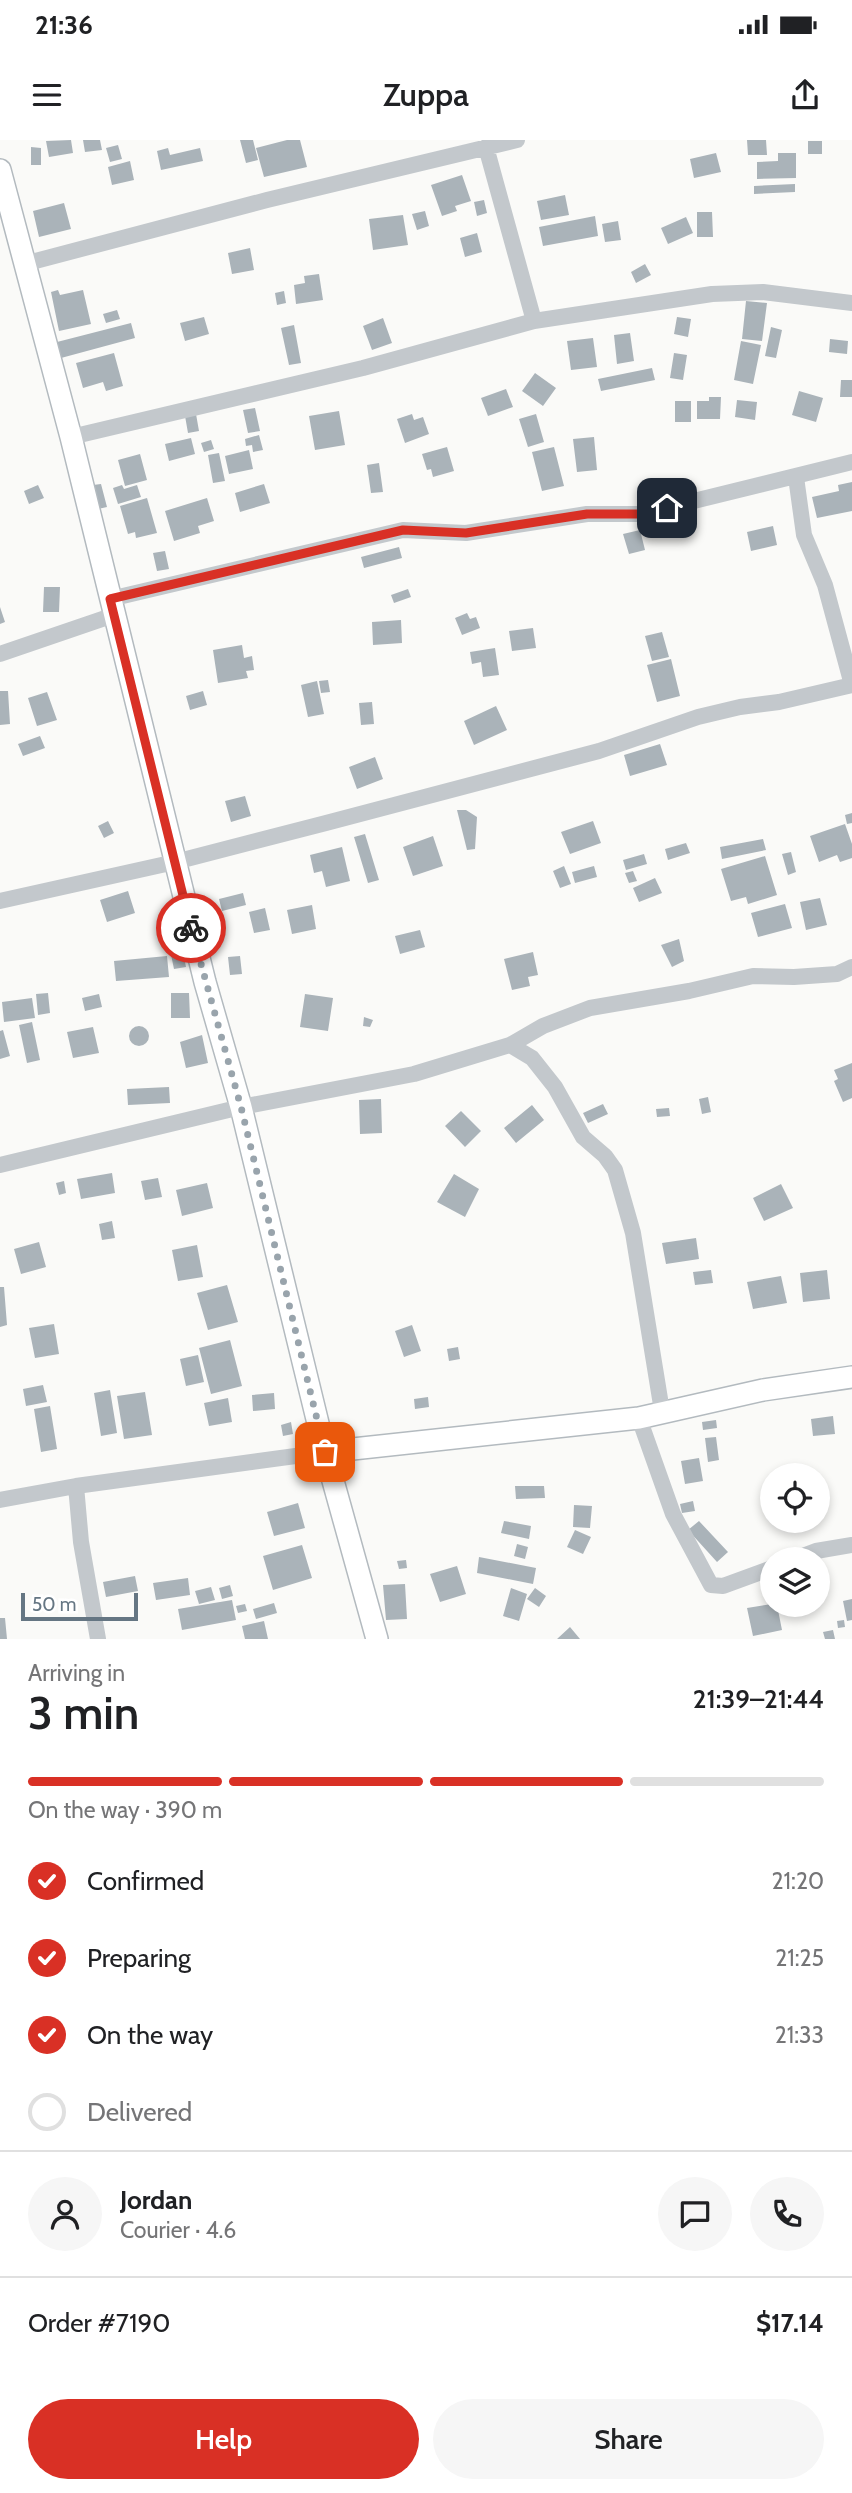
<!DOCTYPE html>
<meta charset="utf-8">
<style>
body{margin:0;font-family:Cabin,sans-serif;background:#f6f6f6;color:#202124;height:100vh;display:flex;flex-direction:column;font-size:26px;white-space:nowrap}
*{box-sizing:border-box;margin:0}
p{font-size:23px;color:#757577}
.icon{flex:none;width:38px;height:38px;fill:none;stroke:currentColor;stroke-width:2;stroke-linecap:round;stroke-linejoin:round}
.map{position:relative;height:1499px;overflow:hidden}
.panel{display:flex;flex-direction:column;background:#fff;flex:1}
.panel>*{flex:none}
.tools{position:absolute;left:760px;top:1323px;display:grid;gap:14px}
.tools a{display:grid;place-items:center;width:70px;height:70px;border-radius:50%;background:#fff;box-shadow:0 4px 10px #0003;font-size:35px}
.scale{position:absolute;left:21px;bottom:18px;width:117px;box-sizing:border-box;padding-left:7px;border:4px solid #657683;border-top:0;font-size:19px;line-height:24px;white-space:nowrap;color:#657683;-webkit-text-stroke:5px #fff;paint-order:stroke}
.pin{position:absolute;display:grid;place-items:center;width:60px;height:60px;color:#fff;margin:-30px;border-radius:14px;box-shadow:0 4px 10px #0006}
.courier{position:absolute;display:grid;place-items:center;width:70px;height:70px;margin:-35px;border:5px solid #d93025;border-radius:50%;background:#fff;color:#222;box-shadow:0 2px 9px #0007}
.summary em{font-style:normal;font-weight:600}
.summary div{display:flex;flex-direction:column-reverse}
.summary{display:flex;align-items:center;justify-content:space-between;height:119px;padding:0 28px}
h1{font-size:46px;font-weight:600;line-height:52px}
.bar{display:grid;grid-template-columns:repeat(4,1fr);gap:10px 7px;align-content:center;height:84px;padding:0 28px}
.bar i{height:9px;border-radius:5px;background:#e0e0e0}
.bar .on{background:#d93025}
.bar p{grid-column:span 4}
.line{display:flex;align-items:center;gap:18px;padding:0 28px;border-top:2px solid #e0e0e0}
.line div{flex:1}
.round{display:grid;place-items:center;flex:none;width:74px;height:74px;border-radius:37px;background:#f6f6f6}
ol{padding:0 28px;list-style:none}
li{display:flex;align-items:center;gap:21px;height:77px}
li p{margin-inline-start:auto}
li .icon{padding:7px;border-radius:50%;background:#d93025;color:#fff;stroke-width:4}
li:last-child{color:#757577}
li i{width:38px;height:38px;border:4px solid #e0e0e0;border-radius:50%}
.button{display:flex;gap:14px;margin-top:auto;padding:14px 28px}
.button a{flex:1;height:80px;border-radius:42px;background:#d93025;color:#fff;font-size:28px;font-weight:600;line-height:80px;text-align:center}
.button a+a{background:#f6f6f6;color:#202124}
.status{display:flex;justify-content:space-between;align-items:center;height:49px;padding:0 35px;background:#fff;direction:ltr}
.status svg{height:19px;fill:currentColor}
header{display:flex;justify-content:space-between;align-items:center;height:91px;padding:0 28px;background:#fff;font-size:32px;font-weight:600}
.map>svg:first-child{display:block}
.building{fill:#aab3b9}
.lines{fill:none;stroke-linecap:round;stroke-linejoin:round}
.secondary-casing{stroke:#b3babf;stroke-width:24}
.street{stroke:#c3c8cc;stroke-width:16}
.secondary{stroke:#fff;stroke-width:21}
.done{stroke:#99a4ac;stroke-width:7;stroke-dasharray:0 12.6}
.route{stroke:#d93025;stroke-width:9}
</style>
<div class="status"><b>21:36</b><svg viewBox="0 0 49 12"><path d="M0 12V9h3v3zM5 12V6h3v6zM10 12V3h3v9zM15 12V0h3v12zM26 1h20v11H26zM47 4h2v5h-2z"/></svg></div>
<header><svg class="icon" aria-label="menu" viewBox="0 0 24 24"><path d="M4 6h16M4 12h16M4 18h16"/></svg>Zuppa<svg class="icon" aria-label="share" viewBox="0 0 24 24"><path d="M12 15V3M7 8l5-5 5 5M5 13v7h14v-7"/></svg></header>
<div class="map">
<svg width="852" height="1499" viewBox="0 0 852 1499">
<rect width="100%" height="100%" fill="#fafaf8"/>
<!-- building -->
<path class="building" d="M71 0 73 13 49 17 46 1Z
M83 0H100L102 10 85 12Z
M240 0H253L258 20 246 23Z
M287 0H300L307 27 264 37 256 8Z
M747 0H766L767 15H748Z
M808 1H822V14H808Z
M118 5 122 19 110 22 106 8Z
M31 7 41 8V25H31Z
M168 8 170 15 200 8 203 21 161 30 157 11Z
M716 13 721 32 694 38 690 19Z
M778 13H796V38L757 39V22L778 21Z
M130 21 134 40 112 45 108 27Z
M462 35 471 61 455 66 457 71 442 76 431 45Z
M795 44V52L754 54V46Z
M565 55 569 75 541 80 537 61Z
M484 60 487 73 477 76 474 62Z
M64 63 71 89 39 97 33 71Z
M425 71 429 86 417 90 412 74Z
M697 72H712L713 97H697Z
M403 75 408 105 373 110 369 79Z
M595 76 598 96 543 106 539 87Z
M686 77 693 93 668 104 661 88Z
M618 81 621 100 605 102 602 84Z
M477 93 482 112 465 117 460 98Z
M250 108 254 130 232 134 228 113Z
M645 124 651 135 636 143 631 132Z
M319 134 323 160 296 164 294 145 305 143 304 136Z
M58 150 60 155 83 150 91 184 59 191 51 152Z
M284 151 286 163 277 165 275 153Z
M746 161 767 163 762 201 742 199Z
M117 170 120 179 106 183 103 174Z
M204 177 209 194 185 201 180 183Z
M677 177 691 179 688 197 674 194Z
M383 178 392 203 372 210 363 186Z
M131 183 135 198 61 218 57 202Z
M294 185 301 223 289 225 281 188Z
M771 187 782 190 776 218 765 216Z
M630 193 634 221 617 224 614 195Z
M593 198 597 227 571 230 567 201Z
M830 199 848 201 847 214 829 212Z
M741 201 761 205 753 244 734 240Z
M114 213 123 246 106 251 103 242 83 248 76 223Z
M674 213 687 215 683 240 670 238Z
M652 228 655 240 601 251 598 239Z
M535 233 556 248 543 266 522 251Z
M841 240H852V257H840Z
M506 249 513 267 488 276 481 258Z
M799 251 823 258 816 282 792 275Z
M709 257H721L720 279H697V261H709Z
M737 260 757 262 755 280 735 277Z
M675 261H691V282H675Z
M255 268 260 291 248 293 243 270Z
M339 271 345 305 315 310 309 276Z
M196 274 199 291 188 293 185 276Z
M412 274 414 280 423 277 429 294 405 303 397 279Z
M536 274 544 302 528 307 519 279Z
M259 295 263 310 253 312 252 305 246 306 245 299Z
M594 297 597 330 577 332 573 299Z
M191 298 195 314 169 321 165 304Z
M211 300 214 309 204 312 201 303Z
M447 307 454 331 433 337 431 329 427 330 422 314Z
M554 307 564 346 542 351 532 312Z
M249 310 253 329 229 334 225 316Z
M219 313 225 341 213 343 208 315Z
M140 314 147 340 125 346 118 320Z
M379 323 383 352 371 353 367 325Z
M852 342V371L817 378 812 357 839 351 838 345Z
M101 344 107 367 98 369 93 345Z
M264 344 270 363 240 372 235 353Z
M38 345 44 358 29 364 24 351Z
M122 345 124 349 137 345 141 357 118 364 113 348Z
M147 358 157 393 136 398 135 392 128 394 120 366Z
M207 358 214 381 198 386 200 393 174 401 165 371Z
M773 386 777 405 751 411 747 392Z
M640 390 645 410 629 414 623 394Z
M399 407 402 418 364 428 361 417Z
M165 411 169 429 157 431 153 413Z
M44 447H60L59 472H43Z
M408 449 411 457 394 463 391 455Z
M0 467 5 482 0 484Z
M467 473 470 479 476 477 480 488 462 495 455 478Z
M401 480 402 503 373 505 372 482Z
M533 488 536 508 512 511 509 491Z
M662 492 669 517 652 521 645 496Z
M242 505 244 518 252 516 254 530 246 531 248 538 218 543 213 510Z
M495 508 499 535 483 537 481 522 472 524 470 512Z
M671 519 680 556 657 562 647 525Z
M328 540 330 552 321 553 319 541Z
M317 541 324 574 308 577 301 545Z
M0 551H8L10 584 0 585Z
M203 551 207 565 190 570 186 556Z
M47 552 57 580 37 586 28 558Z
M372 562 374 584 361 585 359 563Z
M496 566 507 590 474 605 464 581Z
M40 596 45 608 23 616 18 604Z
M660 604 667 625 630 636 624 615Z
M375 617 383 639 357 649 349 627Z
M245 656 251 676 231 682 225 661Z
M457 670H466L477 677 475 709 467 710Z
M852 673V683L847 684 845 675Z
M108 681 114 693 104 698 98 686Z
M593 681 601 703 570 714 561 692Z
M845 684 852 704V718L840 722 837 715 819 722 810 696Z
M365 694 379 740 368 743 354 697Z
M433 696 443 726 413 736 403 707Z
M763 699 766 710 722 719 720 707Z
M686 703 690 713 668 720 665 709Z
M342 707 350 741 326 747 322 731 314 733 310 715Z
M791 712 796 732 788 735 782 714Z
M644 714 647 724 626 730 623 720Z
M765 716 777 755 748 764 746 757 731 761 721 729Z
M564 726 571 744 560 748 553 731Z
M594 726 597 737 575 743 572 732Z
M633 731 637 741 629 743 625 733Z
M655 738 662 753 639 762 633 748Z
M128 751 135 773 107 782 100 760Z
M243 753 246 765 222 771 219 759Z
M820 758 827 785 806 790 800 762Z
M785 764 792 788 758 797 751 773Z
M312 765 316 789 292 794 287 770Z
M265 768 270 790 254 793 249 772Z
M420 790 425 807 400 814 395 796Z
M679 799 684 821 672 827 661 805Z
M181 802 186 827 174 829 169 805Z
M533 812 538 835 528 837 530 846 512 850 504 819Z
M167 816 169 837 116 841 114 821Z
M240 816 242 834 230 835 228 817Z
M48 853 50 873 38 875 36 854Z
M171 853H189L190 878H171Z
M99 854 102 867 85 871 82 858Z
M305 854 333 858 328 891 300 887Z
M32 858 35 878 4 882 2 862Z
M364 877 373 880 370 887 363 886Z
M32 882 40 920 27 923 19 885Z
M129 896a10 10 0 1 1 20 0a10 10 0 1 1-20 0Z
M93 887 99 913 73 918 67 892Z
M3 890 10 916 0 919V891Z
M202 895 208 923 186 928 180 902Z
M852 923V958L843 962 834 941 838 939 834 930Z
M169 947 170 963 128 965 127 949Z
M708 957 711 972 702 974 699 959Z
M381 959 382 993 360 994 359 960Z
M603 964 608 974 588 983 583 973Z
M532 965 544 980 516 1003 504 988Z
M669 968 670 976 657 977 656 969Z
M461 971 481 991 465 1007 445 986Z
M112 1033 115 1053 81 1059 77 1039Z
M454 1034 479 1049 465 1077 437 1062Z
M158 1038 162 1057 145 1060 141 1041Z
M64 1041 66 1053 59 1055 56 1043Z
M207 1043 213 1068 182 1076 176 1050Z
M781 1044 793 1068 764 1081 753 1058Z
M112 1081 115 1098 102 1100 99 1084Z
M696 1098 699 1119 666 1124 662 1103Z
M39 1102 46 1127 21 1134 14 1109Z
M197 1105 203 1137 178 1141 172 1110Z
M711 1130 713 1143 695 1145 693 1132Z
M827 1130 830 1159 803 1162 800 1133Z
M781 1136 787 1163 753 1169 747 1142Z
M227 1145 238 1182 208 1190 197 1153Z
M0 1147H4L7 1185 0 1187Z
M54 1184 59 1214 35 1218 29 1188Z
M412 1185 421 1211 404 1217 395 1191Z
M230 1200 242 1246 211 1254 199 1208Z
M458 1207 460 1219 449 1221 447 1209Z
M198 1215 204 1242 186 1246 180 1219Z
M43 1245 47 1262 26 1266 23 1249Z
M110 1250 117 1293 101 1296 94 1253Z
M145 1252 152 1295 124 1299 117 1256Z
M274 1253 275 1269 253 1271 252 1255Z
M428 1257 429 1267 415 1269 414 1259Z
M228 1258 232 1282 209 1286 204 1263Z
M50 1266 57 1309 41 1312 34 1269Z
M833 1276 835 1294 813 1296 811 1279Z
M716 1280 717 1288 703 1290 702 1282Z
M291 1282 293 1294 283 1296 281 1285Z
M716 1297 719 1320 708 1322 705 1298Z
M699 1318 703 1341 685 1344 681 1321Z
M515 1346H544L545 1358 516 1359Z
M693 1361 695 1371 682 1373 680 1364Z
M298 1363 305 1388 274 1396 267 1372Z
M574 1365 592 1366 590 1388 573 1387Z
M504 1381 531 1386 529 1399 501 1393Z
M699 1381 728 1412 717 1422 688 1390Z
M575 1390 591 1397 583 1414 567 1407Z
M517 1404 528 1407 525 1419 514 1416Z
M302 1405 312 1438 273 1450 263 1416Z
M479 1417 536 1428 533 1444 477 1433Z
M406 1420 407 1428 399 1429 397 1421Z
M457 1426 466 1454 440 1462 430 1434Z
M135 1436 138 1451 106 1457 103 1442Z
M188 1438 190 1455 156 1460 153 1443Z
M405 1444 407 1479 386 1480 383 1445Z
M230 1445 233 1456 222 1459 219 1448Z
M211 1447 215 1460 199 1464 195 1451Z
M511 1448 527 1454 519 1481 503 1476Z
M535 1448 546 1456 539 1467 527 1459Z
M852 1459V1480L847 1481 843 1461Z
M232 1460 236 1480 182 1490 178 1469Z
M274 1463 277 1473 256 1479 253 1469Z
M245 1464 247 1471 238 1473 236 1466Z
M772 1464 777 1465 782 1490 753 1496 747 1468Z
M0 1478H5L7 1499H0Z
M844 1480 845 1487 838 1488 837 1481Z
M264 1481 268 1499H245L242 1486Z
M570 1487 580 1499H557Z
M833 1490 835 1499H825L823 1492Z"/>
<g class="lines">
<!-- secondary casing -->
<g class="secondary-casing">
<path id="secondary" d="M0 30 71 297 205 842 241 967 325 1312 377 1499
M325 1312 639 1278 763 1250 852 1237"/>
</g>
<!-- street -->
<path class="street" d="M486 7 534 181
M24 124 267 60 517 0
M71 297 363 228 534 181 712 154 763 152 852 163
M796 337 804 395 825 445 852 545
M110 459 403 390 466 393 587 374H641L852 322
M0 514 114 475
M0 761 175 722 326 683 599 611 698 577 740 567 779 562 852 545
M510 905 532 918 555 947 583 997 605 1016 615 1030 633 1093 662 1271
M0 1025 241 967 414 934 510 905 543 886 590 868 689 851 753 836 794 837 837 834 852 827
M639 1278 673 1374 711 1445 723 1446 772 1428
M76 1346 81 1402 98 1499
M0 1360 76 1346 325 1312
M795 1419 816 1411 852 1405"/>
<!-- secondary -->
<use href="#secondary" class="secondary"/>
</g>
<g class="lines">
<!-- done -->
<path class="done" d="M191 788 241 967 325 1312"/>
<!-- route -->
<path class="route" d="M191 788 110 459 403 390 466 393 587 374H641L667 368"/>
</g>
</svg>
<div class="tools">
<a><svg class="icon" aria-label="locate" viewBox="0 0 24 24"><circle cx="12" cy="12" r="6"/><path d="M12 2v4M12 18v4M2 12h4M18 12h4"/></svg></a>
<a><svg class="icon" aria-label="layers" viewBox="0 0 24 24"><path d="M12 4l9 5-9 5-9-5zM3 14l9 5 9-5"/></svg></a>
</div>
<div class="scale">50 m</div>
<div class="pin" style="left:325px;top:1312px;background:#ea580c"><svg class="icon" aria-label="bag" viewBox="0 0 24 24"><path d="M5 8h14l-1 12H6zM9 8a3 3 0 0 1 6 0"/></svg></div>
<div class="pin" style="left:667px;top:368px;background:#1f2937"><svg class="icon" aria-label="home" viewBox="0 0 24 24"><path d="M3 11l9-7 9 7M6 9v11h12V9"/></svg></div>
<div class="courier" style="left:191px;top:788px"><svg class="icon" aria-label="bike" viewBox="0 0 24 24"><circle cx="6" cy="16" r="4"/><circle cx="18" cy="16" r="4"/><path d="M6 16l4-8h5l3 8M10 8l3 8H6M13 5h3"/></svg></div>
</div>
<section class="panel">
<div class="summary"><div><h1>3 min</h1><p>Arriving in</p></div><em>21:39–21:44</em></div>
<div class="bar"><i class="on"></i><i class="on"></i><i class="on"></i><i></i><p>On the way · 390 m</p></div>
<ol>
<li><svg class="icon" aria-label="check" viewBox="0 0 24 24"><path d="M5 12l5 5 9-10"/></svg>Confirmed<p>21:20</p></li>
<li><svg class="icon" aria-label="check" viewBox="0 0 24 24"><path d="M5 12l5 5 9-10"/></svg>Preparing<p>21:25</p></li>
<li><svg class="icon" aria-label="check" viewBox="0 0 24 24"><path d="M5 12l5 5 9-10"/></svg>On the way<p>21:33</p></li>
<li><i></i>Delivered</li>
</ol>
<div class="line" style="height:126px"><a class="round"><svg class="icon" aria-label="person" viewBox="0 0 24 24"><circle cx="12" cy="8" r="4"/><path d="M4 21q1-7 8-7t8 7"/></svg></a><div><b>Jordan</b><p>Courier · 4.6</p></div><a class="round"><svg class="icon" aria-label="chat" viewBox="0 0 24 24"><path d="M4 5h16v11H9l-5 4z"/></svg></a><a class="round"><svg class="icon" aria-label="phone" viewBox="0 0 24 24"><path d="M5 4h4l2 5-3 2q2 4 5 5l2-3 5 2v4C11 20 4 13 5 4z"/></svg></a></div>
<div class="line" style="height:91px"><div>Order #7190</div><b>$17.14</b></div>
<div class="button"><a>Help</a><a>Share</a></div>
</section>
